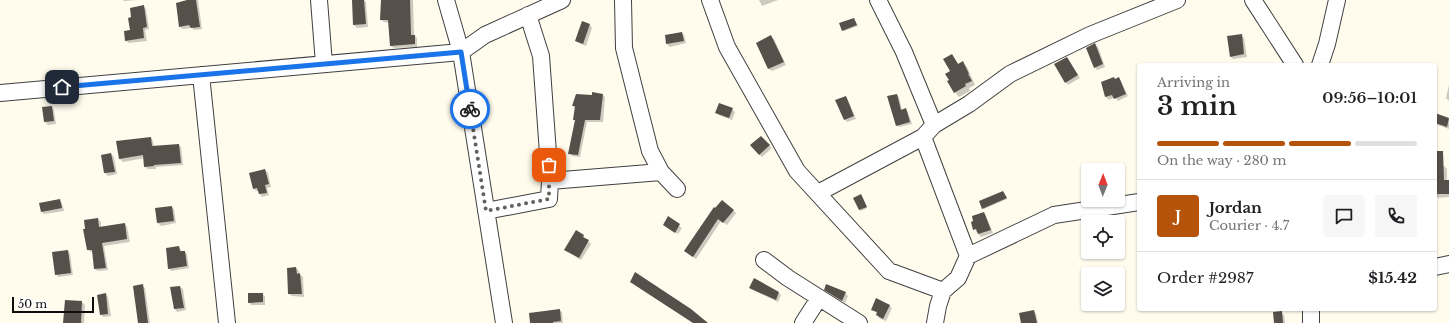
<!DOCTYPE html>
<meta charset="utf-8">
<style>
body{margin:0;font-family:"Libre Baskerville",serif;background:#f6f6f6;color:#202124;height:100vh;display:flex;flex-direction:column;font-size:15px;white-space:nowrap}
*{box-sizing:border-box;margin:0}
p{font-size:13px;color:#757577}
.icon{flex:none;width:22px;height:22px;fill:none;stroke:currentColor;stroke-width:2;stroke-linecap:round;stroke-linejoin:round}
.map{position:relative;flex:1;overflow:hidden}
.panel{position:absolute;left:1137px;top:63px;width:300px;height:248px;display:flex;flex-direction:column;background:#fff;border-radius:4px;box-shadow:0 1px 3px #0004}
.panel>*{flex:none}
.needle{width:26px;rotate:1deg}
.controls{position:absolute;left:1081px;top:163px;display:grid;gap:8px}
.controls a{display:grid;place-items:center;width:44px;height:44px;border-radius:4px;background:#fff;box-shadow:0 1px 3px #0004;font-size:20px}
.scale{position:absolute;left:12px;bottom:10px;width:82px;box-sizing:border-box;padding-left:4px;border:2px solid #0d0d0d;border-top:0;font-size:11px;line-height:14px;white-space:nowrap;color:#0d0d0d;-webkit-text-stroke:3px #fff;paint-order:stroke}
.pin{position:absolute;display:grid;place-items:center;width:34px;height:34px;color:#fff;margin:-17px;border-radius:8px;box-shadow:0 2px 6px #0006}
.courier{position:absolute;display:grid;place-items:center;width:40px;height:40px;margin:-20px;border:3px solid #1a73e8;border-radius:50%;background:#fff;color:#222;box-shadow:0 1px 5px #0007}
.headline em{font-style:normal;font-weight:600}
.headline div{display:flex;flex-direction:column-reverse}
.headline{display:flex;align-items:center;justify-content:space-between;height:68px;padding:0 20px}
h1{font-size:26px;font-weight:600;line-height:30px}
.bar{display:grid;grid-template-columns:repeat(4,1fr);gap:6px 4px;align-content:center;height:48px;padding:0 20px}
.bar i{height:5px;border-radius:3px;background:#e0e0e0}
.bar .current{background:#b45309}
.bar p{grid-column:span 4}
.line{display:flex;align-items:center;gap:10px;padding:0 20px;border-top:1px solid #e0e0e0}
.line div{flex:1}
.round{display:grid;place-items:center;flex:none;width:42px;height:42px;border-radius:4px;background:#f6f6f6}
.map>svg:first-child{display:block}
.shadow{fill:#0003}
.building{fill:#574f49}
.lines{fill:none;stroke-linecap:round;stroke-linejoin:round}
.minor-casing{stroke:#404040;stroke-width:18}
.minor{stroke:#fff;stroke-width:16}
.done{stroke:#62615c;stroke-width:4;stroke-dasharray:0 7.2}
.route{stroke:#1a73e8;stroke-width:5}
</style>
<div class="map">
<svg width="1449" height="323" viewBox="0 0 1449 323">
<rect width="100%" height="100%" fill="#fffcee"/>
<!-- shadow -->
<path class="shadow" d="M123 0H137L124 1Z
M188 0H198L202 29 194 30 192 28 183 29 180 27Z
M353 0H364L366 2 368 27 357 28 354 25Z
M382 0H413L414 35 417 38V47L394 48 391 46 390 23 384 22 381 20Z
M759 0H778L762 6Z
M144 7 146 9 149 29 145 30 147 41 129 43 126 41 125 32 131 31 132 18Z
M854 19 858 26 844 31 843 30Z
M590 25 592 28 586 46 579 43 576 41Z
M682 33 684 35 686 43 670 47 667 44 666 36Z
M1241 35 1244 38 1247 57 1233 59 1231 56Z
M771 37 774 39 786 65 772 71 769 69Z
M1095 44 1098 47 1105 67 1097 70 1095 67Z
M952 55 959 65 962 63 967 67 975 85 969 88 970 91 959 97 955 92 951 71Z
M1067 58 1080 78 1068 85 1066 82Z
M1119 78 1121 81 1128 96 1118 101 1115 97 1109 100 1106 97 1103 83Z
M1449 85V101L1446 98Z
M602 95 605 97 603 122H587L580 157 572 156 570 153 576 121 574 120 575 108 573 106 592 96Z
M897 95 899 97 902 110 906 109 908 112 912 124 899 127 897 125Z
M845 97 848 100 856 119 847 122 845 120Z
M51 107 54 110 56 124 48 125 45 122Z
M732 109 735 112 732 120 719 115 716 112Z
M1435 114 1449 119V129L1435 124Z
M761 137 772 148 762 157 751 146Z
M151 138 153 141 154 147 179 145 181 147 183 165 156 167V169H148L145 167V158L123 162 120 159 117 142Z
M111 154 114 157 117 174 108 176 105 173Z
M1435 165H1443L1447 169V181H1449V197L1435 198Z
M265 170 268 173 271 187 267 188 269 195 262 197 260 194 259 191H256L254 189Z
M1118 184 1122 192 1118 194Z
M1003 192 1007 199 984 209 983 208Z
M862 196 867 208 861 211 860 210Z
M59 200 62 203 64 211 44 214 42 212Z
M722 201 736 213 727 225 721 221 696 259 688 254 715 210Z
M171 207 174 209 176 223 161 226 158 223Z
M984 213 986 216 993 233 981 237 975 230 981 228Z
M668 218 682 228 678 234 667 227Z
M98 219 101 222V228L125 224 127 227 130 242 104 246 108 270 98 271 95 269 93 252H91L88 250Z
M583 236 585 239 591 244 581 260 566 250Z
M179 247 182 252H184L187 254 189 268 171 271 169 268Z
M68 251 70 254 73 275 58 277 56 274Z
M296 268 299 271V274L303 277 304 297 292 296 289 294Z
M142 285 145 288 150 323H139Z
M180 287 183 289 186 310 177 312 175 309 172 288Z
M751 288 779 293 781 295 778 302 753 290Z
M828 292 845 293 848 296 845 303Z
M106 294 108 297 111 316 103 317 101 314Z
M262 294 265 296V305H251L249 302Z
M66 302H82L85 305 84 323H64Z
M889 305 892 308 886 321 879 318 877 315V313L873 310Z
M1240 309H1249V310H1241Z
M559 310 562 312 563 323H531Z
M1034 311 1036 314 1038 323H1022Z
M1281 313 1284 315 1285 323H1275Z"/>
<!-- building -->
<path class="building" d="M187 0H196L200 27 191 28 189 25 179 27 176 3Z
M352 0H364L366 24 353 25Z
M381 0H410L411 35H415V44L390 46 388 20H380Z
M144 5 147 27 143 28 144 38 125 41 124 31 130 30 128 18 131 17 130 8Z
M854 18 857 25 842 31 839 23Z
M582 21 590 24 583 44 575 41Z
M682 32 684 41 666 44 665 35Z
M1242 34 1244 54 1230 57 1227 36Z
M771 35 784 62 768 69 756 43Z
M1095 43 1103 64 1094 68 1086 48Z
M952 54 958 64 963 61 969 74H968L972 81 965 84 966 86 954 93 947 81 949 80 945 74 950 71 943 59Z
M1067 57 1078 75 1065 83 1054 64Z
M1114 77 1115 79 1119 77 1126 94 1114 99 1112 95 1105 97 1101 82Z
M592 92 603 94 600 120H585L578 155 568 154 575 120H573L575 106H572L576 94 592 95Z
M897 94 901 110 906 108 910 122 896 126 887 96Z
M846 96 854 116 844 120 835 100Z
M719 103 733 108 729 118 715 113Z
M52 106 54 121 44 122 42 107Z
M1435 113 1449 118 1447 127 1435 123Z
M761 136 770 145 759 155 750 145Z
M151 137 152 146 179 144 181 163 154 165V166L144 167 143 155 119 159 116 141Z
M1435 151H1443L1444 180H1449V194H1435Z
M111 153 115 172 104 173 101 155Z
M265 169 269 184 265 185 267 193 259 194 257 188 253 189 249 173Z
M1003 191 1007 198 982 209 979 201Z
M861 194 867 207 859 210 853 198Z
M60 199 62 208 41 212 39 203Z
M722 200 734 210 723 223 718 219 693 257 684 251 714 207 715 208Z
M172 206 174 221 157 223 155 208Z
M984 212 991 230 978 234 976 229 973 230 971 222 973 221 972 216Z
M668 216 680 224 675 233 663 225Z
M98 218 99 227 125 223 127 239 102 243 106 268 94 269 92 250H87L83 229H85L84 220Z
M576 230 584 235 583 237 589 240 579 258 564 250Z
M179 246 180 251H185L187 266 168 269 166 248Z
M68 250 71 273 55 275 52 252Z
M296 267 297 274 300 273 302 294H288L287 268Z
M635 272 691 309 708 323H693L630 282Z
M754 278 779 292 776 300 749 288Z
M143 284 148 323H138L133 286Z
M826 284 846 292 842 301 824 290Z
M180 286 184 308 174 309 170 287Z
M106 293 108 314 100 315 97 295Z
M248 293H263V302L248 303Z
M876 298 890 305 883 319 876 315 877 312 871 310Z
M65 300 82 301 81 323H63Z
M560 309 561 321 553 322V323H530L529 313Z
M1034 310 1037 323H1021L1019 313Z
M1282 311 1283 323H1274L1273 312Z"/>
<g class="lines">
<!-- minor casing -->
<g class="minor-casing">
<path id="minor" d="M319 0 324 64
M446 0 461 52 504 323
M623 0 624 48 650 151 661 172 677 189
M710 0 727 47 797 171 889 271 943 291
M878 0 904 52 934 125
M1253 0 1295 65
M528 15 541 56 550 181
M1320 65 1327 44 1337 0
M201 75 227 323
M0 93 461 52 485 35 562 0
M923 137 968 256 958 278 943 291 938 306 935 323
M818 193 923 137 934 125 969 104 1010 74 1090 35 1177 0
M486 211 549 199 550 181 661 172
M968 256 1054 215 1139 202
M764 260 788 278 859 323
M1435 267 1449 264
M803 323 819 298
M1311 323V309"/>
</g>
<!-- minor -->
<use href="#minor" class="minor"/>
</g>
<g class="lines">
<!-- done -->
<path class="done" d="M470 109 486 211 549 199V165"/>
<!-- route -->
<path class="route" d="M62 87 461 52 470 109"/>
</g>
</svg>
<div class="controls">
<a><svg class="needle" viewBox="-14 -14 28 28"><path d="M0-13l5 13h-10z" fill="#e53935"/><path d="M0 13l5-13h-10z" fill="#757577"/></svg></a>
<a><svg class="icon" aria-label="locate" viewBox="0 0 24 24"><circle cx="12" cy="12" r="6"/><path d="M12 2v4M12 18v4M2 12h4M18 12h4"/></svg></a>
<a><svg class="icon" aria-label="layers" viewBox="0 0 24 24"><path d="M12 4l9 5-9 5-9-5zM3 14l9 5 9-5"/></svg></a>
</div>
<div class="scale">50 m</div>
<div class="pin" style="left:549px;top:165px;background:#ea580c"><svg class="icon" aria-label="bag" viewBox="0 0 24 24"><path d="M5 8h14l-1 12H6zM9 8a3 3 0 0 1 6 0"/></svg></div>
<div class="pin" style="left:62px;top:87px;background:#1f2937"><svg class="icon" aria-label="home" viewBox="0 0 24 24"><path d="M3 11l9-7 9 7M6 9v11h12V9"/></svg></div>
<div class="courier" style="left:470px;top:109px"><svg class="icon" aria-label="bike" viewBox="0 0 24 24"><circle cx="6" cy="16" r="4"/><circle cx="18" cy="16" r="4"/><path d="M6 16l4-8h5l3 8M10 8l3 8H6M13 5h3"/></svg></div>
<section class="panel">
<div class="headline"><div><h1>3 min</h1><p>Arriving in</p></div><em>09:56–10:01</em></div>
<div class="bar"><i class="current"></i><i class="current"></i><i class="current"></i><i></i><p>On the way · 280 m</p></div>
<div class="line" style="height:72px"><b class="round" style="background:#b45309;color:#fff">J</b><div><b>Jordan</b><p>Courier · 4.7</p></div><a class="round"><svg class="icon" aria-label="chat" viewBox="0 0 24 24"><path d="M4 5h16v11H9l-5 4z"/></svg></a><a class="round"><svg class="icon" aria-label="phone" viewBox="0 0 24 24"><path d="M5 4h4l2 5-3 2q2 4 5 5l2-3 5 2v4C11 20 4 13 5 4z"/></svg></a></div>
<div class="line" style="height:52px"><div>Order #2987</div><b>$15.42</b></div>
</section>
</div>
